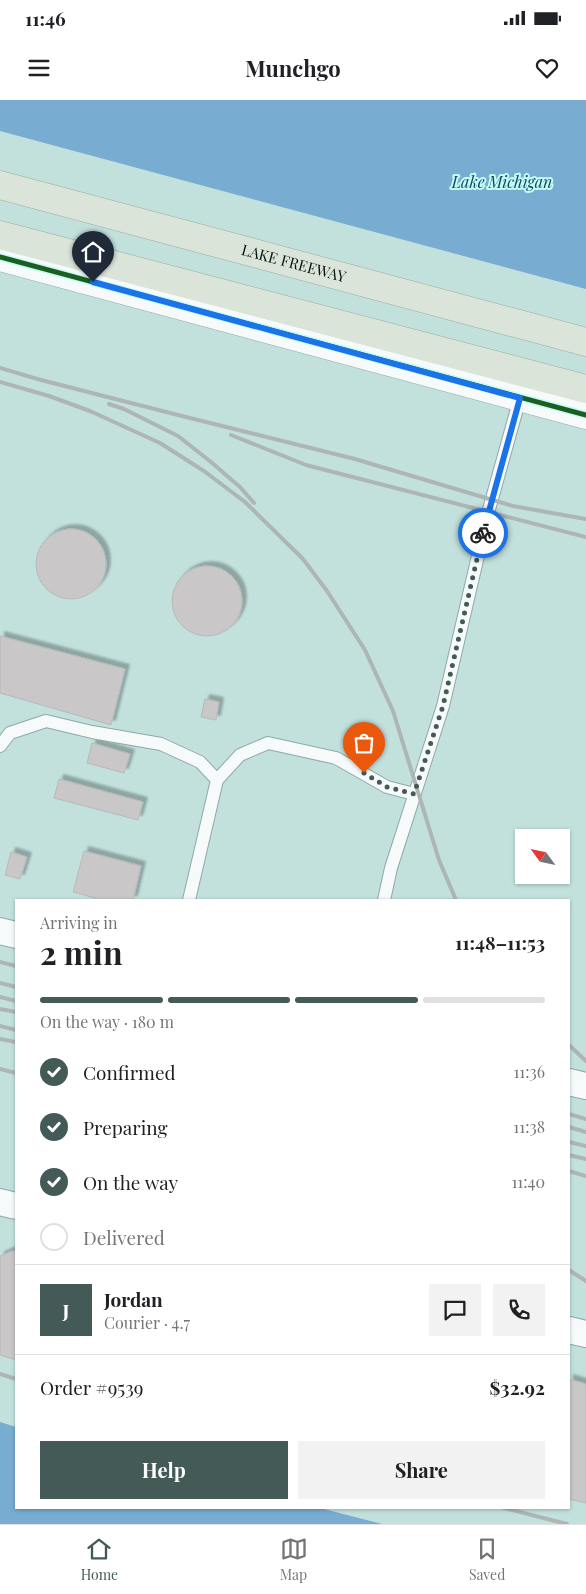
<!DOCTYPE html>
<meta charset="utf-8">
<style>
body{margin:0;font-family:"Playfair Display",serif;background:#f2f2f2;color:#202124;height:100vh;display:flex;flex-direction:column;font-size:19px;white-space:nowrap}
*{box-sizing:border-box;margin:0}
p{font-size:16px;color:#757577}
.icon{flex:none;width:28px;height:28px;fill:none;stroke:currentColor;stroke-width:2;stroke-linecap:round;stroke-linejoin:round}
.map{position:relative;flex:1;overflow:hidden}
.panel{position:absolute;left:15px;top:799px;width:555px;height:610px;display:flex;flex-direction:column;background:#fff;border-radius:0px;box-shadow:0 1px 4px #0004}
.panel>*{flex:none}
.needle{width:32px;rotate:303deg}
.controls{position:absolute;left:515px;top:729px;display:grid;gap:10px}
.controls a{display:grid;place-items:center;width:55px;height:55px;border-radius:0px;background:#fff;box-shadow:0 1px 4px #0004;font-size:25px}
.pin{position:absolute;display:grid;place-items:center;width:42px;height:42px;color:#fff;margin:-51px -21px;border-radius:50% 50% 50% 0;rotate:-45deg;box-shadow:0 0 5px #0007}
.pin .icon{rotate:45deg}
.courier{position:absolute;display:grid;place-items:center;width:50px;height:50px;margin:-25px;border:4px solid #1a73e8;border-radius:50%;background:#fff;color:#222;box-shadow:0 1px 6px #0007}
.overview em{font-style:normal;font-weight:700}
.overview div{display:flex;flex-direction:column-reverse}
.overview{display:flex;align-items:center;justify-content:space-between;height:85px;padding:0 25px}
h1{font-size:32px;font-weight:700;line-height:38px}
.bar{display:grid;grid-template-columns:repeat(4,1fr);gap:8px 5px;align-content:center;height:60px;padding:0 25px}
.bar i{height:6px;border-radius:4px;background:#e0e0e0}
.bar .selected{background:#445a57}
.bar p{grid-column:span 4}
.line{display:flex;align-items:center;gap:12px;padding:0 25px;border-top:1px solid #e0e0e0}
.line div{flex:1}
.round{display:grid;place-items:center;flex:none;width:52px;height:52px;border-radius:0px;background:#f2f2f2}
ol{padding:0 25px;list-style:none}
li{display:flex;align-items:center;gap:15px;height:55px}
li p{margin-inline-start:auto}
li .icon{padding:5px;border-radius:50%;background:#445a57;color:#fff;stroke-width:4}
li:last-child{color:#757577}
li i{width:28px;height:28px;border:2px solid #e0e0e0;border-radius:50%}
.button{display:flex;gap:10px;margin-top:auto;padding:10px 25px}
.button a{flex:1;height:58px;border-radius:0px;background:#445a57;color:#fff;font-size:20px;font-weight:700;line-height:58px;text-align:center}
.button a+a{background:#f2f2f2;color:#202124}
.status{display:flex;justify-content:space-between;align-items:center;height:35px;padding:0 25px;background:#fff;direction:ltr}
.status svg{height:14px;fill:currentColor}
header{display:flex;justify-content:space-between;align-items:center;height:65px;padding:0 25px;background:#fff;font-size:22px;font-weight:700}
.dock{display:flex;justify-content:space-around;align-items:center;height:70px;border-top:1px solid #e0e0e0;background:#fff;font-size:14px;color:#757577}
.dock a{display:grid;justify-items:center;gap:2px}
.dock .selected{color:#445a57}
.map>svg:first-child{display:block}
.water{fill:#78acd1}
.building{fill:#cac7c9;stroke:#b5b9b9;filter:url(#shadow)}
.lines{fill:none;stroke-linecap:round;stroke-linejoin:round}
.service-casing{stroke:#90a9a6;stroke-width:14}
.minor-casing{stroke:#90a9a6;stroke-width:28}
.tertiary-casing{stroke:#90a9a6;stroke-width:29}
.motorway-casing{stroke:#98ab9f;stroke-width:29}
.service{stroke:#f6fafa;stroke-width:12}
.minor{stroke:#f6fafa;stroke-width:26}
.tertiary{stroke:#f6fafa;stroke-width:28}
.motorway{stroke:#dbe4d9;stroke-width:28}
.rail{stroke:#aeb6b5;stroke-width:4}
.cycleway-casing{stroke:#c2fcf5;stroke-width:8}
.cycleway{stroke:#1b5e20;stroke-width:5}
.done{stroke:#445a57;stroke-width:5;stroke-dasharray:0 9}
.route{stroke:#1a73e8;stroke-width:6}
.labels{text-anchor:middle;stroke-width:4;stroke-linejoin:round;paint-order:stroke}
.street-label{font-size:15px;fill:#00110f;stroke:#c2fcf5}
.water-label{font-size:16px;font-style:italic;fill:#164267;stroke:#c2fcf5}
</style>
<div class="status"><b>11:46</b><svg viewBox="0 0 49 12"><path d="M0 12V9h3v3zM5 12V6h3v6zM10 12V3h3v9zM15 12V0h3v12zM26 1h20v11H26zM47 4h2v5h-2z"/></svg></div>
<header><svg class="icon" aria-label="menu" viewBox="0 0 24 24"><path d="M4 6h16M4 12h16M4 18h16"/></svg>Munchgo<svg class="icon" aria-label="heart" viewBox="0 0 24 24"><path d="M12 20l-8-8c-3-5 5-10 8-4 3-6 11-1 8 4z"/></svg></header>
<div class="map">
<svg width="586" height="1424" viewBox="0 0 586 1424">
<defs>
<filter id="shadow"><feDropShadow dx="4.5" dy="-4.5" stdDeviation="1" flood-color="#0004"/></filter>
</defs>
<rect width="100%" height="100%" fill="#c2e1dd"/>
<!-- water -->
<path class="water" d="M0 0H586V189L0 31Z
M0 1322 16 1327V1408H320L382 1424H0Z"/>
<!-- building -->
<path class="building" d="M36 464a35 35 0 1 1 70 0a35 35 0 1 1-70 0Z
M172 501a35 35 0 1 1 70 0a35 35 0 1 1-70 0Z
M0 536 125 569 111 625 0 593Z
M205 599 219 602 216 620 201 617Z
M92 643 130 654 124 673 87 663Z
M59 679 143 702 138 720 54 698Z
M84 751 141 766 133 800H94L95 798 73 792Z
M11 752 27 757 20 779 5 775Z
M12 1151H16V1260L0 1255V1156Z
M569 1279 586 1284V1403L569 1399Z"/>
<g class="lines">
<!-- service casing -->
<g class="service-casing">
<path id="service" d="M0 646 10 633 46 621 92 632 161 644 200 662 217 680 189 800
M217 680 240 655 268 643 336 658 387 687 414 694
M384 800 391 768 443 606 488 413 520 298"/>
</g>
<!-- minor casing -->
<g class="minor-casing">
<path id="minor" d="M0 831 16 835
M569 982 586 986
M0 1102 16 1106
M569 1230 586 1234"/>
</g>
<!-- tertiary casing -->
<g class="tertiary-casing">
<path id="tertiary" d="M0 157 586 315"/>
</g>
<!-- motorway casing -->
<g class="motorway-casing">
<g id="motorway">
<path id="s1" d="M0 85 586 242"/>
<path d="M0 135 586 289"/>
</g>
</g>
<!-- service -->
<use href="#service" class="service"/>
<!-- minor -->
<use href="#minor" class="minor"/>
<!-- tertiary -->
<use href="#tertiary" class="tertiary"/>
<!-- motorway -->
<use href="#motorway" class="motorway"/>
<!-- rail -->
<path class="rail" d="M0 268 41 280 178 315 355 359 513 406 586 419
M0 282 49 296 90 311 160 343 204 371 245 402 303 459 327 491 365 550 393 611 439 760 456 800
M109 304 124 309 178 336 211 362 240 387 254 403
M231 335 306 365 586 437
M0 862 16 866
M0 883 16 887
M0 897 16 901
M0 909 16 912
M0 926 16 930
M0 939 16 942
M569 945 586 961
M0 969 16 973
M569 1014 586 1019
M569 1027 586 1032
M569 1042 586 1046
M569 1055 586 1059
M569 1071 586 1076
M569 1170 586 1181
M0 1274 16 1279
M504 1408 567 1424"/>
<!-- cycleway casing -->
<g class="cycleway-casing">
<path id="cycleway" d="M0 157 586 315"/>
</g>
<!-- cycleway -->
<use href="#cycleway" class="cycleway"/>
</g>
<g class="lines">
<!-- done -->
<path class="done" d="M364 673 387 687 414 694 443 606 483 433"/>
<!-- route -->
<path class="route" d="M93 182 520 298 483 433"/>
</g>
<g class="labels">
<!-- street labels -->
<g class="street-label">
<text dy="5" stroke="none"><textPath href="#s1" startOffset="304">LAKE FREEWAY</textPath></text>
</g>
<!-- water labels -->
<g class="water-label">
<text x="502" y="88">Lake Michigan</text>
</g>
</g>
</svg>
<div class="controls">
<a><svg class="needle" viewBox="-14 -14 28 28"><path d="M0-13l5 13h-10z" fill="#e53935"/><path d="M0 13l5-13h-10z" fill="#757577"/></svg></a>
</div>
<div class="pin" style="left:364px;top:673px;background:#ea580c"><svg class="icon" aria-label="bag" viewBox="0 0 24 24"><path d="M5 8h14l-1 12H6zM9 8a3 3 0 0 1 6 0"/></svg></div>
<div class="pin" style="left:93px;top:182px;background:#1f2937"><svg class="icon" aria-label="home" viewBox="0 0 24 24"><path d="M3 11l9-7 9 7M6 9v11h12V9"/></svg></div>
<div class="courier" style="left:483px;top:433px"><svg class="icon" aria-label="bike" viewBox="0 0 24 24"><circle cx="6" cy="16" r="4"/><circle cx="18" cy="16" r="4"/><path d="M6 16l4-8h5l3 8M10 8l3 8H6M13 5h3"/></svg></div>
<section class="panel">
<div class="overview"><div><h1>2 min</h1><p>Arriving in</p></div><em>11:48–11:53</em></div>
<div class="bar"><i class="selected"></i><i class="selected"></i><i class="selected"></i><i></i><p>On the way · 180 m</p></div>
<ol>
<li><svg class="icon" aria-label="check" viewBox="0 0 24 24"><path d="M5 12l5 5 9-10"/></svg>Confirmed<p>11:36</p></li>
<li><svg class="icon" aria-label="check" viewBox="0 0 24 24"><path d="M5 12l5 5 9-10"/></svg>Preparing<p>11:38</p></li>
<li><svg class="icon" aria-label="check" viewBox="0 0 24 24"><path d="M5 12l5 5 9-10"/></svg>On the way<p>11:40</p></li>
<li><i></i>Delivered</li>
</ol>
<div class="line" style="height:90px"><b class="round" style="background:#445a57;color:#fff">J</b><div><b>Jordan</b><p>Courier · 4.7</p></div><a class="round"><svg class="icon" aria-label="chat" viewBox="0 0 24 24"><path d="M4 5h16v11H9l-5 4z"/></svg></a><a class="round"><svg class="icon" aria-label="phone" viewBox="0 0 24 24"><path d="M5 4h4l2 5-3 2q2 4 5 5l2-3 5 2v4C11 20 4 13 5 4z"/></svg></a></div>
<div class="line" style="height:65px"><div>Order #9539</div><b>$32.92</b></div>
<div class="button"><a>Help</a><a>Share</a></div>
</section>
</div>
<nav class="dock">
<a class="selected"><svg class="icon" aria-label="home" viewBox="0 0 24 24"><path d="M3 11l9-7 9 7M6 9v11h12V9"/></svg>Home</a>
<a><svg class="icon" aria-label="map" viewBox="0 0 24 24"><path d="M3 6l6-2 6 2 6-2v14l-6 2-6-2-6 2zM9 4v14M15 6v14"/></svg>Map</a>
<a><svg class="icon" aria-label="saved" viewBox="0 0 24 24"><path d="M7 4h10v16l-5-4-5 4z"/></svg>Saved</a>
</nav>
